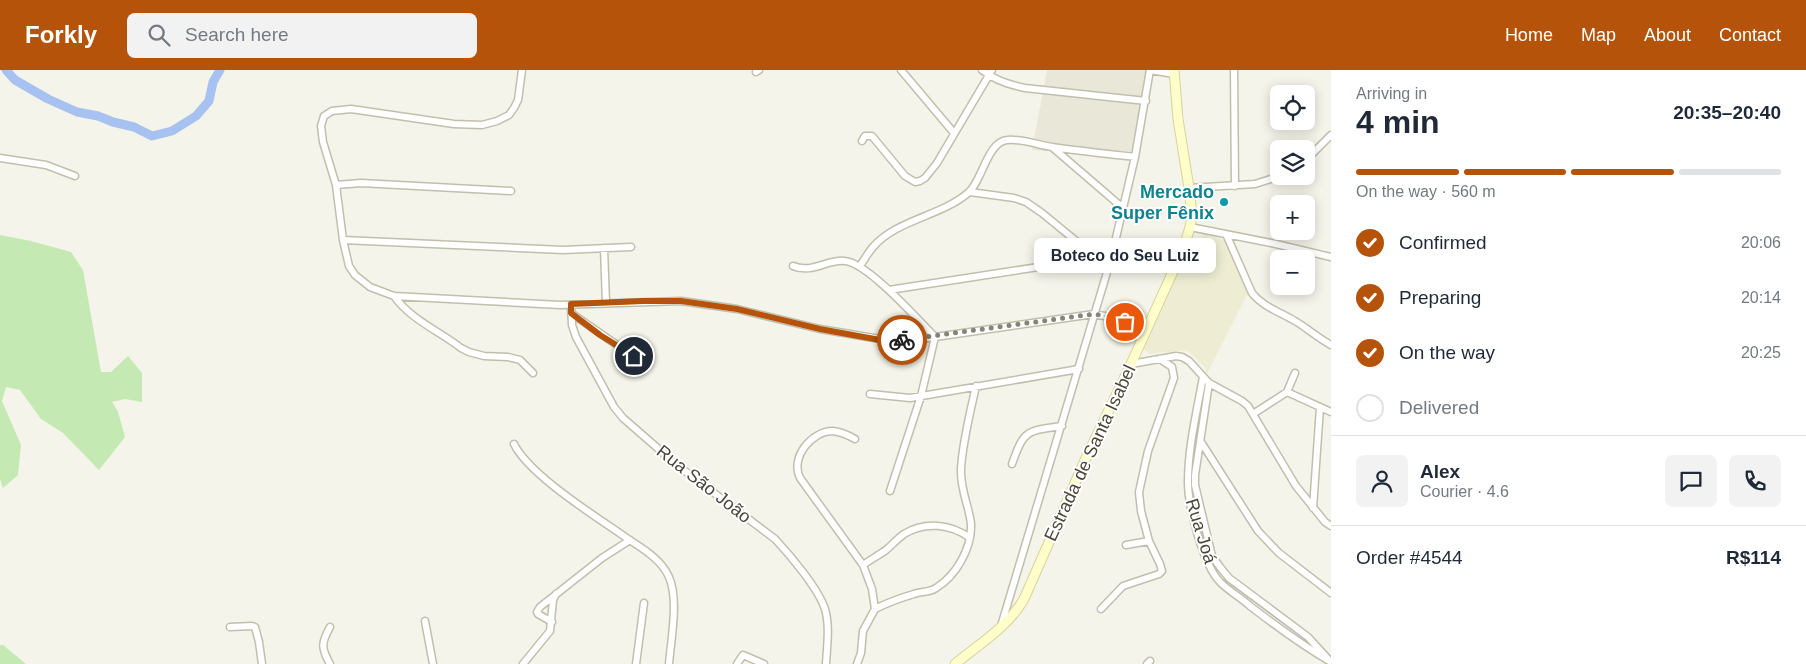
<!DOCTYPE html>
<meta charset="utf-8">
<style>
body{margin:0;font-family:Arial,sans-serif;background:#f2f2f3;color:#1f2937;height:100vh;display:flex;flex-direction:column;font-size:19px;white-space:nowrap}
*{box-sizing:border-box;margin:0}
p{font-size:16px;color:#747a83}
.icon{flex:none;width:28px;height:28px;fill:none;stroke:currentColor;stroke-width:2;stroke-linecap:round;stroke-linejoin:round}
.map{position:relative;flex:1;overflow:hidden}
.sheet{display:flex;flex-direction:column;background:#fff;width:475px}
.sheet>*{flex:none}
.tools{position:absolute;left:1270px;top:15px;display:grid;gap:10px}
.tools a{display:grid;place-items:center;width:45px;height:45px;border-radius:8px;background:#fff;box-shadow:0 2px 12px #0003;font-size:25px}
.pin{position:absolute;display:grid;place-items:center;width:42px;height:42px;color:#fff;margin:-21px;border:2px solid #fff;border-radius:50%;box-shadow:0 1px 5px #0007}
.courier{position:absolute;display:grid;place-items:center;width:50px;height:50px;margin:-25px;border:4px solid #b45309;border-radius:50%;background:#fff;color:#222;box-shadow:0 1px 6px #0007}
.bubble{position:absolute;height:35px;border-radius:8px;background:#fff;box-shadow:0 2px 12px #0003;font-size:16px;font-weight:600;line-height:35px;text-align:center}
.overview em{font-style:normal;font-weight:600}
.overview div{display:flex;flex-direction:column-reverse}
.overview{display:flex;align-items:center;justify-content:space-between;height:85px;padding:0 25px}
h1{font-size:32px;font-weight:600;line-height:38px}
.bar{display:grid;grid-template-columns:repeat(4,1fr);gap:8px 5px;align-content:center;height:60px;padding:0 25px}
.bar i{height:6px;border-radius:4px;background:#e0e1e3}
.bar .active{background:#b45309}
.bar p{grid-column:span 4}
.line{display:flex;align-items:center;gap:12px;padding:0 25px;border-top:1px solid #e0e1e3}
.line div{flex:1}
.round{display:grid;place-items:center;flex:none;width:52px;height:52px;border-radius:8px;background:#f2f2f3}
ol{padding:0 25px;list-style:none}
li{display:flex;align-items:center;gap:15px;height:55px}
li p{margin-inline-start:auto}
li .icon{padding:5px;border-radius:50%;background:#b45309;color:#fff;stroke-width:4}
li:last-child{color:#747a83}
li i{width:28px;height:28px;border:2px solid #e0e1e3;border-radius:50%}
header{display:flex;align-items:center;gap:30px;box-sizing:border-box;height:70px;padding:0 25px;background:#b45309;color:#fff}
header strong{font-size:24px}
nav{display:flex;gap:28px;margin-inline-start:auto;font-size:18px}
.search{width:350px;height:45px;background:#f2f2f3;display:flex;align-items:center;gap:12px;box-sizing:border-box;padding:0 18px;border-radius:8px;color:#747a83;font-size:19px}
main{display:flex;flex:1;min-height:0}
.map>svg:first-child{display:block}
.residential{fill:#e9e8d8}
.education{fill:#eeedd4}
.green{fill:#c5e9b3}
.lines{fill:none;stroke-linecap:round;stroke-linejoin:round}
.stream{stroke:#a7c2f1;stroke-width:1}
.river{stroke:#a7c2f1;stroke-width:9}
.minor-casing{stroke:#c1bfac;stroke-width:9}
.secondary-casing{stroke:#d5d39a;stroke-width:11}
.minor{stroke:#fff;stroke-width:6}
.secondary{stroke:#fffecb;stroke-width:9}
.done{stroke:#868476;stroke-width:5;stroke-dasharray:0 9}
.route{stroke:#b45309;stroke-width:6}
.culture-dot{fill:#0f9aa8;stroke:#fff;stroke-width:2}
.labels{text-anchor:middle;stroke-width:4;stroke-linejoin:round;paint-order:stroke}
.culture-label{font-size:18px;font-weight:bold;fill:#0d838f;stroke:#fff;text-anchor:end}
.street-label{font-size:18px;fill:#4a4738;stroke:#fff}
</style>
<header>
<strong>Forkly</strong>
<div class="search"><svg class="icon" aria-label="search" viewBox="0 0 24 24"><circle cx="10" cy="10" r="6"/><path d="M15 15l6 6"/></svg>Search here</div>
<nav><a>Home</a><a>Map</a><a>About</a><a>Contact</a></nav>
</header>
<main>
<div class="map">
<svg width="1331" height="594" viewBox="0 0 1331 594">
<rect width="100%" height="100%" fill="#f5f4ea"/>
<!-- residential -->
<path class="residential" d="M1047 0H1148L1135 87 1032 80Z"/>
<!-- education -->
<path class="education" d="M1203 164 1224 170 1248 223 1207 304 1204 296 1187 280 1149 284 1143 278V273L1188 178 1196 180Z"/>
<!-- green -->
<path class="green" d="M0 165 31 171 71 182 83 200 101 302H111L128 286 142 303V332L125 329 112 332 118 342 125 367 99 400 63 363 41 349 20 320 6 317 2 331 21 375 18 405 3 418 0 409Z
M0 575H3L26 594H0Z"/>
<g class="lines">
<!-- stream -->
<path class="stream" d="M1192 395 1202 327
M1191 409 1196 441 1207 483
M1210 489 1226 511 1313 576"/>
<!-- river -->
<path class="river" d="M6 0 15 10 48 29 77 42 98 46 113 52 134 57 152 66 172 61 196 46 209 31 213 12 220 0"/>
<!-- minor casing -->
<g class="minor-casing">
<path id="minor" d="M522 0 518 30 514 38 509 45 497 51 482 55 454 54 351 39 332 41 324 46 321 56 323 72 336 115 343 170 349 196 355 205 370 217 394 226 560 235 681 231 737 239 820 259 892 271 935 267 1094 244 1115 248 1146 260
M901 0 954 63
M982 0C994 10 1010 15 1025 18L1146 31
M1150 0 1174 4
M1234 0 1235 116
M756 2 759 0
M862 71 865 66H872L905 106 915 112 920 111 925 108 937 93 992 0
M1052 77 1123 138
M0 88 46 95 75 106
M1306 90 1331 65
M336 115 361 113 511 121
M1189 118 1255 114 1280 106
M970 122 1014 128 1026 132 1042 143 1081 175 1103 187
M1190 157 1276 174 1331 187
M1226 164 1252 223C1263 237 1280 242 1295 251 1307 258 1318 268 1331 275
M343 170 563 180 631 177
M604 178 606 233
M793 196C812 204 827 189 845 191 868 193 918 250 935 267L921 326 890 421
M860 196C864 190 868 183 873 177 896 150 941 146 968 123 982 112 987 72 1007 70 1021 68 1038 75 1052 77 1080 81 1108 84 1135 87
M889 220 1103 187
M394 226C410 249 439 261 461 278L469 282 484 286 508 287 520 290 533 303
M571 235 572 255 576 267 614 337 623 348 677 395 775 469C790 485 818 518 825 539 830 556 827 576 826 594
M571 243 627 282 644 288
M1131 294 1176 286 1182 287 1189 291 1209 313 1242 331 1248 336 1296 416 1325 452 1331 456
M1203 307C1197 341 1188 377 1188 412 1188 437 1203 494 1220 512 1229 521 1241 528 1250 536 1276 556 1303 576 1331 592
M1209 313 1195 405V415L1212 486 1220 497 1229 508 1308 567 1328 589
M1287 322 1331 342
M870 324 910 328 1079 299
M1253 344 1287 322 1295 303
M855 369C848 365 841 362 833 361 811 361 790 388 800 408L863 495 872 519 875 539 863 561 861 583 857 594
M1201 372 1258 461 1279 483 1331 523
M514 374C530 406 597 447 628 469 643 479 661 489 669 507 679 530 671 569 669 594
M1012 394C1024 360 1026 361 1062 356
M1313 438 1320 337
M1126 475 1149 471
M863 495C870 490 879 485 886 480 892 475 897 469 904 464 925 451 951 454 970 468
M875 539C887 533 900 528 914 524 921 521 929 523 936 518 956 506 972 478 971 454 969 435 960 421 961 398 963 370 970 343 976 316
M1101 539 1123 516 1159 504 1162 501 1160 494 1149 471 1141 441 1139 422 1148 381 1174 308 1172 297 1160 289
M425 551 433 594
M552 552 538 544 537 542 540 537 602 488 630 470
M1001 556 1111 189 1135 87 1150 0
M230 557 252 556 255 557 259 572 262 594
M330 557C321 573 321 578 330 594
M523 594 550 561 553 530 556 524
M636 594 644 533
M737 594 743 585 764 594
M1147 594 1150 591"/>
</g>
<!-- secondary casing -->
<g class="secondary-casing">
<path id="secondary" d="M955 594C979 574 1008 557 1024 529L1086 388 1131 294 1184 177 1190 157 1192 146 1189 118 1178 49 1174 0"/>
</g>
<!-- minor -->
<use href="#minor" class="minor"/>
<!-- secondary -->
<use href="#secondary" class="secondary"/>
</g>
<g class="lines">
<!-- done -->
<path class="done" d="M902 270 1094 244 1106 246 1125 252"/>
<!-- route -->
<path class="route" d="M634 286 600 265 571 243V234L643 231H681L737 239 820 259 880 270H902"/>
</g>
<!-- markers -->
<circle class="culture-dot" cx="1224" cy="132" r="5"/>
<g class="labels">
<!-- culture labels -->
<g class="culture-label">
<text x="1214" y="128">Mercado<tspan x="1214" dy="21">Super Fênix</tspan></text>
</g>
<!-- street labels -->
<g class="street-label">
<text transform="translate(1090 383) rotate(-65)" y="6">Estrada de Santa Isabel</text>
<text transform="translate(704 414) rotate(38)" y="6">Rua São João</text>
<text transform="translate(1201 461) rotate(73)" y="6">Rua Joá</text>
</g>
</g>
</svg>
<div class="tools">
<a><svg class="icon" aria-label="locate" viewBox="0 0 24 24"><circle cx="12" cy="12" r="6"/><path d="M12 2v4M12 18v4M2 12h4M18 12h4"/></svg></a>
<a><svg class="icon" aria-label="layers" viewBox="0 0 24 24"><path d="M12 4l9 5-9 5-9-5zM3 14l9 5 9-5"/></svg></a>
<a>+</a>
<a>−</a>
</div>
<div class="pin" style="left:1125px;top:252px;background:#ea580c"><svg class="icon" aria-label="bag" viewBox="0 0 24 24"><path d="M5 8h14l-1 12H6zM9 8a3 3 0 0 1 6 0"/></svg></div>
<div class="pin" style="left:634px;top:286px;background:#1f2937"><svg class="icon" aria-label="home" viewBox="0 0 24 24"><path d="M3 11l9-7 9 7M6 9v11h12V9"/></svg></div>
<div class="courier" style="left:902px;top:270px"><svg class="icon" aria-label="bike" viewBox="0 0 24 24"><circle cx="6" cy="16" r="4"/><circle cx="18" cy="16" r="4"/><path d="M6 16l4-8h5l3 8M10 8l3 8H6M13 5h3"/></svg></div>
<div class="bubble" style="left:1034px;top:168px;width:182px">Boteco do Seu Luiz</div>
</div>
<section class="sheet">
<div class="overview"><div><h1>4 min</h1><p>Arriving in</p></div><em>20:35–20:40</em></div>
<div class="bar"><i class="active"></i><i class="active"></i><i class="active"></i><i></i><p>On the way · 560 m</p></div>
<ol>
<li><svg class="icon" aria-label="check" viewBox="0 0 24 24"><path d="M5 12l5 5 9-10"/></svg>Confirmed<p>20:06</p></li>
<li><svg class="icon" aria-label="check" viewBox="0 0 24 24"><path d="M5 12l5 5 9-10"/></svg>Preparing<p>20:14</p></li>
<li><svg class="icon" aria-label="check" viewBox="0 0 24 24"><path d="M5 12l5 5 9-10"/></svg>On the way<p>20:25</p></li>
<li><i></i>Delivered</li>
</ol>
<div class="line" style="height:90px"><a class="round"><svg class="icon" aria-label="person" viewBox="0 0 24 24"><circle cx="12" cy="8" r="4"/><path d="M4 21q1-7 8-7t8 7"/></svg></a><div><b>Alex</b><p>Courier · 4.6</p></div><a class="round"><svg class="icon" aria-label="chat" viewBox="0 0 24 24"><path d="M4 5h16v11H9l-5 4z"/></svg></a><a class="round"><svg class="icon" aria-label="phone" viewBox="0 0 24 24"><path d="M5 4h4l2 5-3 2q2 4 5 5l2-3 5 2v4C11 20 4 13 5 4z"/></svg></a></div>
<div class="line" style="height:65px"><div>Order #4544</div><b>R$114</b></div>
</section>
</main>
